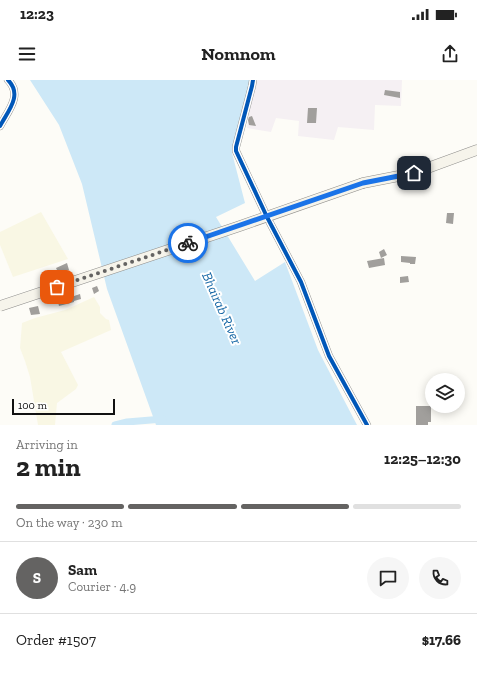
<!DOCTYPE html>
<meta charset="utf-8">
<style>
body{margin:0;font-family:"Zilla Slab",serif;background:#f6f6f6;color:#222;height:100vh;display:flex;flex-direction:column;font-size:15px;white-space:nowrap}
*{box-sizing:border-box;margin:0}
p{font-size:13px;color:#767676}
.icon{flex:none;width:22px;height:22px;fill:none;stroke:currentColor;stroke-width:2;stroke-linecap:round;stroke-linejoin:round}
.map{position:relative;height:345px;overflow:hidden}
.details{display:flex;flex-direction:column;background:#fff;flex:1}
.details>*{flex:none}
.tools{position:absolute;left:425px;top:293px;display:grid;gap:8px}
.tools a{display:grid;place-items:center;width:40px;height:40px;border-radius:50%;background:#fff;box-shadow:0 2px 10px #0003;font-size:20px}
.scale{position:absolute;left:12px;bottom:10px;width:103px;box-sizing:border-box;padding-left:4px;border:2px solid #111;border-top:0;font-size:11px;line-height:14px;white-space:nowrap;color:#111;-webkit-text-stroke:3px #fff;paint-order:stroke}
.pin{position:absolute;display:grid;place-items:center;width:34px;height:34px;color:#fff;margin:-17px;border-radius:8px;box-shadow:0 2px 6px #0006}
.courier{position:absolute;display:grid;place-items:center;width:40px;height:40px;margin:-20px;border:3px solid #1a73e8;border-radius:50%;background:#fff;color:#222;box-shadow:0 1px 5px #0007}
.overview em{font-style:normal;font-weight:700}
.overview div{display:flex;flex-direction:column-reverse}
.overview{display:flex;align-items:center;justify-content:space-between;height:68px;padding:0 16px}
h1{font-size:26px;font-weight:700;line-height:30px}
.bar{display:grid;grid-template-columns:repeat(4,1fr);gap:6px 4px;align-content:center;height:48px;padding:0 16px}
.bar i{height:5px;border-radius:3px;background:#e0e0e0}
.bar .current{background:#646362}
.bar p{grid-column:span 4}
.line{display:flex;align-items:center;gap:10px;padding:0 16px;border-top:1px solid #e0e0e0}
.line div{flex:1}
.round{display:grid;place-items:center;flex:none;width:42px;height:42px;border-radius:21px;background:#f6f6f6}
.status{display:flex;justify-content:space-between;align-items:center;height:28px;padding:0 20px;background:#fff;direction:ltr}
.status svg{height:11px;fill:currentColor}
header{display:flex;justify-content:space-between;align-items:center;height:52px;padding:0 16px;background:#fff;font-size:18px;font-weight:700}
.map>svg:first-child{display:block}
.industrial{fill:#f5f0f3}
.farmland{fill:#f9f7e4}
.water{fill:#cde8f7}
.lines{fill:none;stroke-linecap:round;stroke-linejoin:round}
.canal{stroke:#cde8f7;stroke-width:7}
.building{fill:#a19f9c}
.street-casing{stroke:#979795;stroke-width:8}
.secondary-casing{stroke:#8e8d8b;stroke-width:11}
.street{stroke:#fffffe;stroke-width:7}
.secondary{stroke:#f6f4eb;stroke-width:10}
.secondary-bridge-casing{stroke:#8e8d8b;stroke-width:11;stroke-linecap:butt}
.secondary-bridge{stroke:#f6f4eb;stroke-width:10}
.cycleway-casing{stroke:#fff;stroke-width:6}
.cycleway{stroke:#0057b8;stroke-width:4}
.done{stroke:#646362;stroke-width:4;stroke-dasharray:0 7.2}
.route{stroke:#1a73e8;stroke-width:5}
.labels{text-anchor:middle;stroke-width:4;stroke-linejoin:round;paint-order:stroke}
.water-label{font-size:14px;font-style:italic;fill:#1768a6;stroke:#fff}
</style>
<div class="status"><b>12:23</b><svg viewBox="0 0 49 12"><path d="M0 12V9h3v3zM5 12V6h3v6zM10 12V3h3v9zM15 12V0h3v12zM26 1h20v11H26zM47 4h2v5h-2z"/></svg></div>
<header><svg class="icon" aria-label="menu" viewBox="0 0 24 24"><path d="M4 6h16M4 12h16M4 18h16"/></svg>Nomnom<svg class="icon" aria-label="share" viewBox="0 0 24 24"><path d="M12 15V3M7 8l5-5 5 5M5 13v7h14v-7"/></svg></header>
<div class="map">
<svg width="477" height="345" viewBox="0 0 477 345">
<rect width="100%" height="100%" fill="#fdfcf7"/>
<!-- industrial -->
<path class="industrial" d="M254 0H402L401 26 375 25 374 50 338 47 334 60 298 56 299 41 276 38 271 52 247 48Z"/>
<!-- farmland -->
<path class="farmland" d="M41 132 68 179 13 197 0 165V152Z
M94 217 100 227V233L106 239 109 240 111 250 61 272 78 305 76 309 57 323 55 345H38L30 297 25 281 20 268 22 243 35 238 65 230Z"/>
<!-- water -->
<path class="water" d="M30 0H251L248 21 232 73 245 123 216 137 255 201 285 182 318 270 357 345H156L107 209 82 104 59 45Z"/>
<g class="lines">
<!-- canal -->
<path class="canal" d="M115 345 127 342 163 339"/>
</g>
<!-- building -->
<path class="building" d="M385 10 400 12V18L384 15Z
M308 28H317L316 43H307Z
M252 36 256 46 249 45 248 40 249 37Z
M447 133H454L453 144 446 143Z
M384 169 387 175 381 178 379 172Z
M401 176 416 177 415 184H410V183L401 182Z
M384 178 385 185 369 188 367 181Z
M67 183 69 190 59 194 56 188Z
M57 191 59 198 42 204 40 198Z
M408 196 409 202 400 203V197Z
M97 206 99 211 94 214 92 208Z
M63 212 65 219 80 214 81 219 74 221V222L59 226 56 214Z
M38 226 40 234 31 235 29 228Z
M416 326H431V342H428V345H416Z"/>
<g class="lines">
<!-- street casing -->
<g class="street-casing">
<path id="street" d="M253 0 252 6 236 67V71L267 137 301 202 329 276 367 345
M0 46C8 31 23 15 8 0"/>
</g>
<!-- secondary casing -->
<g class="secondary-casing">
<path id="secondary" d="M363 103 414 93 477 70"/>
</g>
<!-- street -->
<use href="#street" class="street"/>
<!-- secondary -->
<use href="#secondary" class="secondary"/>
<!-- secondary-bridge casing -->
<g class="secondary-bridge-casing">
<path id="secondary-bridge" d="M0 226 237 147 363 103"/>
</g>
<!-- secondary-bridge -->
<use href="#secondary-bridge" class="secondary-bridge"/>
<!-- cycleway casing -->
<g class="cycleway-casing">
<path id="cycleway" d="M253 0 252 6 236 67V71L267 137 301 202 329 276 367 345
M0 46C8 31 23 15 8 0"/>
</g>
<!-- cycleway -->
<use href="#cycleway" class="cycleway"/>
</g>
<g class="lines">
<!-- done -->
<path class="done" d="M57 207 188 163"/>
<!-- route -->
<path class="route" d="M188 163 363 103 414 93"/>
</g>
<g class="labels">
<!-- water labels -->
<g class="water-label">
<text transform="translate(222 228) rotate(66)" y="5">Bhairab River</text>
</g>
</g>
</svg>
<div class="tools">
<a><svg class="icon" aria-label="layers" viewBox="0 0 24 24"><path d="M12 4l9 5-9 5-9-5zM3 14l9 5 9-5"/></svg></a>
</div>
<div class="scale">100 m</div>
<div class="pin" style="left:57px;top:207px;background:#ea580c"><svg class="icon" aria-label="bag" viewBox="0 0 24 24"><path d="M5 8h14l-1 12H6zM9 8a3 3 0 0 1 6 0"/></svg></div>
<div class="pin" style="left:414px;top:93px;background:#1f2937"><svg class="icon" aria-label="home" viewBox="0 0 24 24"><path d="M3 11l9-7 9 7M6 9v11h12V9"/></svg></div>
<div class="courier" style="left:188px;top:163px"><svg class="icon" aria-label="bike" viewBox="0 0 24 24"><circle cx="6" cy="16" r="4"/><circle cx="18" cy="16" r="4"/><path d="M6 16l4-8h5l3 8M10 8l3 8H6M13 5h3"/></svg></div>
</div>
<section class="details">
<div class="overview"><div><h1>2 min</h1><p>Arriving in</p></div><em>12:25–12:30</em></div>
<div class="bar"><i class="current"></i><i class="current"></i><i class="current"></i><i></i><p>On the way · 230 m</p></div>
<div class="line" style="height:72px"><b class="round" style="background:#646362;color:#fff">S</b><div><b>Sam</b><p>Courier · 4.9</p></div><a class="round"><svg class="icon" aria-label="chat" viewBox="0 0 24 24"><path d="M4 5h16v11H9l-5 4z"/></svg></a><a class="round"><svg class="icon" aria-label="phone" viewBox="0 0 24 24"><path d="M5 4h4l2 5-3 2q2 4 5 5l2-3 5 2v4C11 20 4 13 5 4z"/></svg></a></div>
<div class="line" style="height:52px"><div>Order #1507</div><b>$17.66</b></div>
</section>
